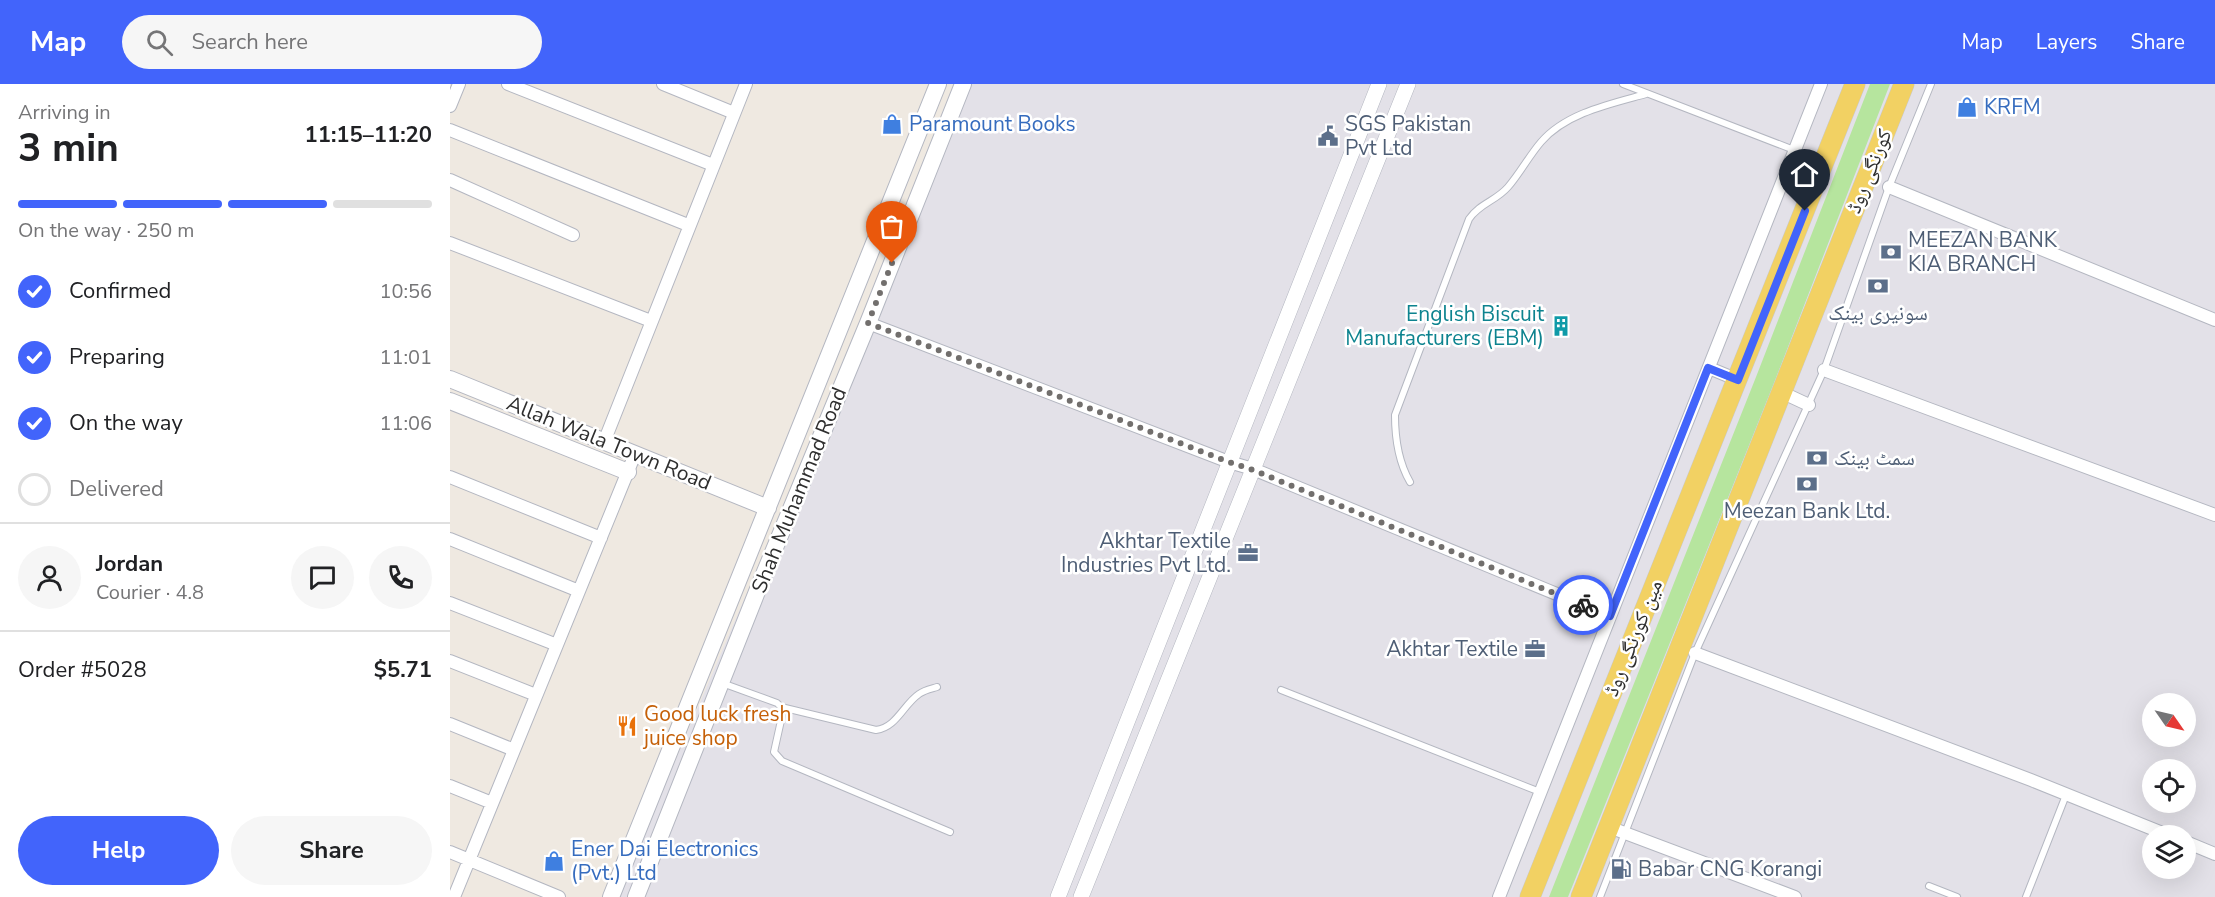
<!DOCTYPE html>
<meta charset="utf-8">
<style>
body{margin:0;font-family:"Nunito Sans","Noto Naskh Arabic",sans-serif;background:#f6f6f6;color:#202124;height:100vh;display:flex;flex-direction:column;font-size:22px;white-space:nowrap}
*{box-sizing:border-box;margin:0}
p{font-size:20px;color:#757577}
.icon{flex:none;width:33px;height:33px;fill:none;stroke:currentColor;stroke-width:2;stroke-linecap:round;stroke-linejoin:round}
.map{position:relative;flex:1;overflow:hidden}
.panel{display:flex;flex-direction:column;background:#fff;width:450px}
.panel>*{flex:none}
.needle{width:39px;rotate:124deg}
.controls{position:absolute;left:1692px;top:609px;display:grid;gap:12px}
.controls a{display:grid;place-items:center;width:54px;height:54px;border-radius:50%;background:#fff;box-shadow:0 6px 24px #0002;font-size:30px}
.pin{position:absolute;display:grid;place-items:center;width:51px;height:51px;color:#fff;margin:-62px -26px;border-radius:50% 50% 50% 0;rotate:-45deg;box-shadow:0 0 6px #0007}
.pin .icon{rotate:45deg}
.courier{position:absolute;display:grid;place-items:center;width:60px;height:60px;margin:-30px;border:4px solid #4264fb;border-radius:50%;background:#fff;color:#222;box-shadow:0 2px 8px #0007}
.head em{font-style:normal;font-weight:700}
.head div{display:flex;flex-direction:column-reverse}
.head{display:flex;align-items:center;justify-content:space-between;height:102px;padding:0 18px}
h1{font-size:39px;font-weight:700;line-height:45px}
.bar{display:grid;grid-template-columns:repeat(4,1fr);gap:9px 6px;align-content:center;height:72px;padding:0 18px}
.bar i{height:8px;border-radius:4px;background:#e0e0e0}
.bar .current{background:#4264fb}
.bar p{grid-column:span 4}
.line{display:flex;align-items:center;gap:15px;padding:0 18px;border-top:2px solid #e0e0e0}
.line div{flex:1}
.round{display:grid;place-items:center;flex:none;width:63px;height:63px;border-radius:32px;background:#f6f6f6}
ol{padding:0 18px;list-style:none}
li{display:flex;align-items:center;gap:18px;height:66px}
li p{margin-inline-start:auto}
li .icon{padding:6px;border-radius:50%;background:#4264fb;color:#fff;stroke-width:4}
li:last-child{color:#757577}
li i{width:33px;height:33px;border:3px solid #e0e0e0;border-radius:50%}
.button{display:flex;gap:12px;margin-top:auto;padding:12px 18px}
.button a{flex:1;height:69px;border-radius:36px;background:#4264fb;color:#fff;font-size:24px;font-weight:700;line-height:69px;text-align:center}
.button a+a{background:#f6f6f6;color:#202124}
header{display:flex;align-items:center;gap:36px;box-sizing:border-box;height:84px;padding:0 30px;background:#4264fb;color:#fff}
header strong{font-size:28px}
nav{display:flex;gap:33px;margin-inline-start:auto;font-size:21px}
.search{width:420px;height:54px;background:#f6f6f6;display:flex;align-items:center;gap:15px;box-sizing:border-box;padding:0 21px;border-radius:33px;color:#757577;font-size:22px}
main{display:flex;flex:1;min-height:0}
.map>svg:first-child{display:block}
.industrial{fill:#e3e1e8;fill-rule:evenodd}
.green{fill:#b6e59e}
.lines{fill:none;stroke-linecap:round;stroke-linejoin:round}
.service-casing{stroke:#b4b7c1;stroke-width:8}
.minor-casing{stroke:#b4b7c1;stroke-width:14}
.tertiary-casing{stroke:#b4b7c1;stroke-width:16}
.secondary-casing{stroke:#b4b7c1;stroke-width:18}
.primary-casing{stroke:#c9c9c9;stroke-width:21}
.service{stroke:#fff;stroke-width:6}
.minor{stroke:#fff;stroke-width:12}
.tertiary{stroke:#fff;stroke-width:15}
.secondary{stroke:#fff;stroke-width:16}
.primary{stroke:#f2d163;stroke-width:20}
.done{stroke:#726f6d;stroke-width:6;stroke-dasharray:0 10.8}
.route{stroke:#4264fb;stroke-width:8}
.labels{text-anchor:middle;stroke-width:5;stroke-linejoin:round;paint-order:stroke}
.shop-label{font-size:21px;fill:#366cbe;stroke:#fff;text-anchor:start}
.service-label{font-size:21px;fill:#4e5e75;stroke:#fff;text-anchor:start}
.street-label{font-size:21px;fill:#2e2e2e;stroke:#fff}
.culture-label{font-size:21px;fill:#0d838f;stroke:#fff;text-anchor:end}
.food-label{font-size:21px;fill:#c56008;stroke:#fff;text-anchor:start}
</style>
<header>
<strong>Map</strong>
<div class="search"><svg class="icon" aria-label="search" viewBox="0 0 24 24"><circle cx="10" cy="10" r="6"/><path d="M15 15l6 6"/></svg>Search here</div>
<nav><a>Map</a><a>Layers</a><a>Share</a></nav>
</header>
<main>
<section class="panel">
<div class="head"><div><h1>3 min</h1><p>Arriving in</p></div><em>11:15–11:20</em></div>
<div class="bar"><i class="current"></i><i class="current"></i><i class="current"></i><i></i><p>On the way · 250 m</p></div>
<ol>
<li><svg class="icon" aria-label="check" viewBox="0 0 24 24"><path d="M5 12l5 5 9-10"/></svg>Confirmed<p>10:56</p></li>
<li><svg class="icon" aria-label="check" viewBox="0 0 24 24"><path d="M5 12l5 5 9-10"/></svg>Preparing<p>11:01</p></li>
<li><svg class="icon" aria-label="check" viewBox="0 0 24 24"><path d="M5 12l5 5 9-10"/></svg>On the way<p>11:06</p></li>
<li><i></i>Delivered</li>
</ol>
<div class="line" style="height:108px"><a class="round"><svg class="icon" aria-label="person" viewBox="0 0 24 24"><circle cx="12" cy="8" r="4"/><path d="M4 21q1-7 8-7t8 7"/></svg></a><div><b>Jordan</b><p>Courier · 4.8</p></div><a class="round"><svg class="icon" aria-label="chat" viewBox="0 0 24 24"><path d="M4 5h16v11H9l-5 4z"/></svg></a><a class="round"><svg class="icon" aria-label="phone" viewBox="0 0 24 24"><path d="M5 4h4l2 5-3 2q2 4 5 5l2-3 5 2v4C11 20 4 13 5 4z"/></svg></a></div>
<div class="line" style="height:78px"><div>Order #5028</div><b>$5.71</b></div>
<div class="button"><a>Help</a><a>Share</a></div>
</section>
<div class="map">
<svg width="1765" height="813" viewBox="0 0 1765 813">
<rect width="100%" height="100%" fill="#efe9e1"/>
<!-- industrial -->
<path class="industrial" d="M507 0H1765V813H167L428 202ZM1702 620H1736V652H1702ZM1702 686H1736V718H1702ZM1702 752H1736V784H1702Z"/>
<!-- green -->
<path class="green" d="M1420 0H1440L1324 299 1118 813H1099L1306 293Z"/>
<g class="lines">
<!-- service casing -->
<g class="service-casing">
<path id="service" d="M1173 0 1344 66
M960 398C949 379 945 353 945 331L1019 135C1030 119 1046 117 1058 103 1070 89 1079 72 1091 58 1116 29 1160 20 1196 10
M272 599 327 619 331 623 332 632 324 668 332 677 500 748
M831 606 1090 708
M331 623 426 646C447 643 453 621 469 610 474 606 480 605 487 603
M1479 802 1507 813
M1150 813 1245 569 1374 286 1439 103 1481 0
M1576 813 1616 711"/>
</g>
<!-- minor casing -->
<g class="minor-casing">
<path id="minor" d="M58 0 263 81
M213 0 284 29
M0 22 9 0
M0 46 238 141
M0 96 123 151
M1439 103 1765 236
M0 159 201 237
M418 239 779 378 803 385 1160 532
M1259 284 1288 296
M1374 286 1765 431
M1331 308 1359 321
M154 358 296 0
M0 393 151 454
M0 455 129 507
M0 519 107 561
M1245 569 1581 696 1720 752
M0 577 86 611
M0 640 64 666
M0 702 42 719
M1159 743 1345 813
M1736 758 1765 770
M0 768 109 813
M4 813 185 370
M1049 813 1371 0"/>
</g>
<!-- tertiary casing -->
<g class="tertiary-casing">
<path id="tertiary" d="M608 813 929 0
M631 813 958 0"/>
</g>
<!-- secondary casing -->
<g class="secondary-casing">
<path id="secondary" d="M0 295 318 424
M0 317 178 388
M161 813 488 0
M186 813 312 495 418 239 513 0"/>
</g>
<!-- primary casing -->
<g class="primary-casing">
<path id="primary" d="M1080 813 1405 0
M1131 813 1454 0"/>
</g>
<!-- service -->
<use href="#service" class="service"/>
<!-- minor -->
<use href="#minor" class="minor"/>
<!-- tertiary -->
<use href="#tertiary" class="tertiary"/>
<!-- secondary -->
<use href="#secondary" class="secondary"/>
<!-- primary -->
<use href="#primary" class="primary"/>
</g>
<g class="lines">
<!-- done -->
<path class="done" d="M442 179 418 239 779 378 803 386 1133 521"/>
<!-- route -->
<path class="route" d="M1133 521 1160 532 1258 284 1288 296 1355 127"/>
</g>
<!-- icons -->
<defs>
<g id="shop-bare" transform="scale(1.62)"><path d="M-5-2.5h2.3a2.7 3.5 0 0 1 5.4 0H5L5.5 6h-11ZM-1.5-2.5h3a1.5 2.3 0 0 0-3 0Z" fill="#3f7fe0" stroke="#fff" stroke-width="2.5" paint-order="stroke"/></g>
<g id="civic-bare" transform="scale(1.62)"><path d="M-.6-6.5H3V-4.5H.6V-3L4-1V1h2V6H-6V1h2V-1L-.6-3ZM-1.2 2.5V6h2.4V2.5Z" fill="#5c6f8a" stroke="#fff" stroke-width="2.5" paint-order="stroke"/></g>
<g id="bank-bare" transform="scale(1.62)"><path d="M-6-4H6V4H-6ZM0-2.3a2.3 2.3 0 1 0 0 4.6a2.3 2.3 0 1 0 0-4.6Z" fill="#5c6f8a" stroke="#fff" stroke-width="2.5" paint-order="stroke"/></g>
<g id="building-bare" transform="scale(1.62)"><path d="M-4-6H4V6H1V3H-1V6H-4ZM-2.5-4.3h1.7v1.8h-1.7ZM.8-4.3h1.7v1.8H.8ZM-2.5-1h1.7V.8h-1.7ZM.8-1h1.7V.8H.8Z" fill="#0f9aa8" stroke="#fff" stroke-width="2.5" paint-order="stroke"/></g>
<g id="office-bare" transform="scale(1.62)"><path d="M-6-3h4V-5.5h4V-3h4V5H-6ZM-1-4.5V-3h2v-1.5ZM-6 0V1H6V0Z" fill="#5c6f8a" stroke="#fff" stroke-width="2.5" paint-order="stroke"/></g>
<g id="restaurant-bare" transform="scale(1.62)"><path d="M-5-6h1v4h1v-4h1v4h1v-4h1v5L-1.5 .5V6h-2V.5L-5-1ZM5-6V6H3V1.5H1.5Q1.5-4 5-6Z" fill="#e8710a" stroke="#fff" stroke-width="2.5" paint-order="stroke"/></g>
<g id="fuel-bare" transform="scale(1.62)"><path d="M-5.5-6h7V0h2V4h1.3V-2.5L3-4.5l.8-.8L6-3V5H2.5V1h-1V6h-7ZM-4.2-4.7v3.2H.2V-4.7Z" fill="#5c6f8a" stroke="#fff" stroke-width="2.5" paint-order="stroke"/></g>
</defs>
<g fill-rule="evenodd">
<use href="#shop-bare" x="1517" y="23"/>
<use href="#shop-bare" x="442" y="40"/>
<use href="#civic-bare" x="878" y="52"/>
<use href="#bank-bare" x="1441" y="168"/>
<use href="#bank-bare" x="1428" y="202"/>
<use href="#building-bare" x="1111" y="242"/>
<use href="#bank-bare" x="1367" y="374"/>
<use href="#bank-bare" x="1357" y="400"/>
<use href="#office-bare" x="798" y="469"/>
<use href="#office-bare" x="1085" y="565"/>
<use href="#restaurant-bare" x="177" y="642"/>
<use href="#shop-bare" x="104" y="777"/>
<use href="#fuel-bare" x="1171" y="785"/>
</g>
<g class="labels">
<!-- shop labels -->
<g class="shop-label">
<text x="1534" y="30">KRFM</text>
<text x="459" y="47">Paramount Books</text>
<text x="121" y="772">Ener Dai Electronics<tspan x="121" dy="24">(Pvt.) Ltd</tspan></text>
</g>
<!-- service labels -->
<g class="service-label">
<text x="895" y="47">SGS Pakistan<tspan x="895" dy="24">Pvt Ltd</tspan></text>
<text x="1458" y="163">MEEZAN BANK<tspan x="1458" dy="24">KIA BRANCH</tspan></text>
<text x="1428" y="236" text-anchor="middle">سونیری بینک</text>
<text x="1384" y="381">سمٹ بینک</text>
<text x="1357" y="434" text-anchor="middle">Meezan Bank Ltd.</text>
<text x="781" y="464" text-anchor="end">Akhtar Textile<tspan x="781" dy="24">Industries Pvt Ltd.</tspan></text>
<text x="1068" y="572" text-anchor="end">Akhtar Textile</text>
<text x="1188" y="792">Babar CNG Korangi</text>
</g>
<!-- street labels -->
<g class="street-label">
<text transform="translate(1419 87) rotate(-68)" y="7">کورنگی روڈ</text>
<text transform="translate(159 359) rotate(22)" y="7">Allah Wala Town Road</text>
<text transform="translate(349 406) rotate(-68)" y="7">Shah Muhammad Road</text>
<text transform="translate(1183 554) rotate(-68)" y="7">مین کورنگی روڈ</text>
</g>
<!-- culture labels -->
<g class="culture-label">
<text x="1094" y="237">English Biscuit<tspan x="1094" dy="24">Manufacturers (EBM)</tspan></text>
</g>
<!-- food labels -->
<g class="food-label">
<text x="194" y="637">Good luck fresh<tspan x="194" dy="24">juice shop</tspan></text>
</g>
</g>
</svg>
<div class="controls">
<a><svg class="needle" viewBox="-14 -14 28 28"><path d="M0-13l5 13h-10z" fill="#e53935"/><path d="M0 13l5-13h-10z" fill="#757577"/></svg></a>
<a><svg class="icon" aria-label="locate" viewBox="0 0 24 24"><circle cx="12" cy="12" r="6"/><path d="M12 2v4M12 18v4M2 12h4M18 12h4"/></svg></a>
<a><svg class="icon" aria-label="layers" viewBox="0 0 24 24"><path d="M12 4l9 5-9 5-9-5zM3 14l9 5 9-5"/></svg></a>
</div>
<div class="pin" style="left:442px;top:179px;background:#ea580c"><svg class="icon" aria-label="bag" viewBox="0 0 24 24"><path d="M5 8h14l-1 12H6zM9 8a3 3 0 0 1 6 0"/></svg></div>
<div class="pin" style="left:1355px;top:127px;background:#1f2937"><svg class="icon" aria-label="home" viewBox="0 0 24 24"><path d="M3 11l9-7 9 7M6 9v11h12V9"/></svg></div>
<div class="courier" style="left:1133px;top:521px"><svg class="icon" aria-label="bike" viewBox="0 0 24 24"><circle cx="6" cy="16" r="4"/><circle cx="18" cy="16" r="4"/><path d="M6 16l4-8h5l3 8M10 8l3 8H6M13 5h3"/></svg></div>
</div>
</main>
